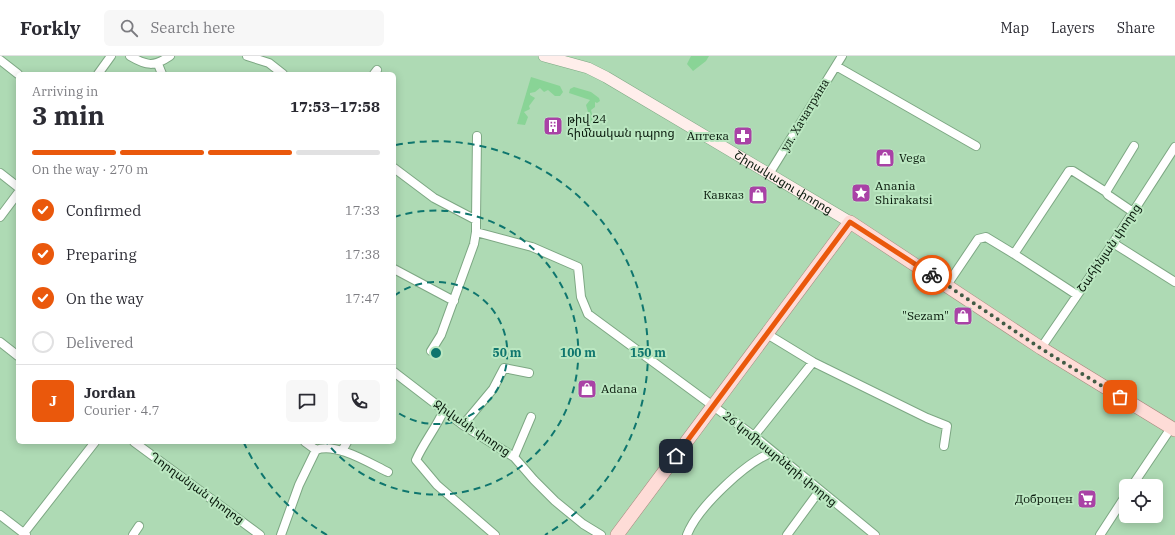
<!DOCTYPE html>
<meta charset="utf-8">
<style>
body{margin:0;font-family:"IBM Plex Serif","Noto Sans Armenian",serif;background:#f7f7f7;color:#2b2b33;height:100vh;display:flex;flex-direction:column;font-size:15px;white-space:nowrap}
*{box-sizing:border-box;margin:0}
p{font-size:13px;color:#7c7c81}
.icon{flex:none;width:22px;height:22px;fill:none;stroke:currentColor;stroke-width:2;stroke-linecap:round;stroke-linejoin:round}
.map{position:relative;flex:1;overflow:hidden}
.sheet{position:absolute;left:16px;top:16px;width:380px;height:372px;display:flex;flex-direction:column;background:#fff;border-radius:6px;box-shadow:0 2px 10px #0003}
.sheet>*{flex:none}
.fabs{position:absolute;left:1119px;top:423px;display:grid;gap:8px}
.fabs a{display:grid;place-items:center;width:44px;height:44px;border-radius:6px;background:#fff;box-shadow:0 2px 10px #0003;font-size:20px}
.pin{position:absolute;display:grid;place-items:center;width:34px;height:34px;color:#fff;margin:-17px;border-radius:8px;box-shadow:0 2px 6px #0006}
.courier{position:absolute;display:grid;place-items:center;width:40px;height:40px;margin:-20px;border:3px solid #ea580c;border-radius:50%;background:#fff;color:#222;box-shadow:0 1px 5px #0007}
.headline em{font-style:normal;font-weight:800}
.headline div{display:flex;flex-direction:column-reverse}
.headline{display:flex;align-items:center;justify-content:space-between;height:68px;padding:0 16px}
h1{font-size:26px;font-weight:800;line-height:30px}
.bar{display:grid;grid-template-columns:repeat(4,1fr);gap:6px 4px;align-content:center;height:48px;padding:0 16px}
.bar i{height:5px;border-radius:3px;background:#e1e1e2}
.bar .current{background:#ea580c}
.bar p{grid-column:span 4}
.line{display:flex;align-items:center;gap:10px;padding:0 16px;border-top:1px solid #e1e1e2}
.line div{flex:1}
.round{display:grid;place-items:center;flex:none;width:42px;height:42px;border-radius:6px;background:#f7f7f7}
ol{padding:0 16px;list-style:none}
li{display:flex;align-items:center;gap:12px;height:44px}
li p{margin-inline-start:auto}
li .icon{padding:4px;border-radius:50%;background:#ea580c;color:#fff;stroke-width:4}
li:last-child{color:#7c7c81}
li i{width:22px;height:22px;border:2px solid #e1e1e2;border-radius:50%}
header{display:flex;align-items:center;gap:24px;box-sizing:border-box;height:56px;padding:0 20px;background:#fff;border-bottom:1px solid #e1e1e2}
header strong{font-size:19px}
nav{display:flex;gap:22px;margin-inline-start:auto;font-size:14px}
.search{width:280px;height:36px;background:#f7f7f7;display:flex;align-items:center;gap:10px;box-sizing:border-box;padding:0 14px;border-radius:6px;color:#7c7c81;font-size:15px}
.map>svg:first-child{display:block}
.green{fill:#89d496}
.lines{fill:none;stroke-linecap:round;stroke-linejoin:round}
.street-casing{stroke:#7da783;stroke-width:10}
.secondary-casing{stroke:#7da783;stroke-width:12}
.primary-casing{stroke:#a8887e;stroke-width:14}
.street{stroke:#fff;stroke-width:8}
.secondary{stroke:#ffeeeb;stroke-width:11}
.primary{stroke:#fedcd7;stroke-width:13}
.done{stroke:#425c46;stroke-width:4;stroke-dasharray:0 7.2}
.route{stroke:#ea580c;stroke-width:5}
.ring{fill:none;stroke:#0f766e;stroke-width:2;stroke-dasharray:7 5}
.labels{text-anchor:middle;stroke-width:4;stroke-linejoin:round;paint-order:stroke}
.street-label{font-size:12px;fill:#08180b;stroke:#bbe7c1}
.poi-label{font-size:12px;fill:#08180b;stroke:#bbe7c1;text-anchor:start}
.centre{fill:#0f766e;stroke:#bbe7c1;stroke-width:2}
.ring-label{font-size:12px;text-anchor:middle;font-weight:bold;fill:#0f766e;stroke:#bbe7c1;stroke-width:4;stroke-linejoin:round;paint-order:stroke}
</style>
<header>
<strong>Forkly</strong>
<div class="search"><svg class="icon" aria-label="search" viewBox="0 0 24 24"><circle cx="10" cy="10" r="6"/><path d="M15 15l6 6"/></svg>Search here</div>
<nav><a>Map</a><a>Layers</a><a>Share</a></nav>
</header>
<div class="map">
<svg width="1175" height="479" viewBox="0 0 1175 479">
<rect width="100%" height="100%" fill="#aedab4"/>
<!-- green -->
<path class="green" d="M691 0H709L706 5 693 15 687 8Z
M531 21 560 30 563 36 560 40H555L548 34 544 36 540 32 535 36 530 37V39L535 42 529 50 530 53 524 56 528 61 525 69 517 68Z
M574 31 591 36 599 42 600 45 597 47 595 46V51L591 54 593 62 589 70 584 67 588 56 586 49 590 44 569 37 570 33Z"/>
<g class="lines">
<!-- street casing -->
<g class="street-casing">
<path id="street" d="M130 0C147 10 154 11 170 0
M247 0 269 7 283 18
M0 4 18 18
M158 8 162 18
M836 10 976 90
M98 18 111 0
M374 18 377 14
M394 112 434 142 476 164V176L532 191 578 211 581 241 588 258 754 380 875 479
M0 117 18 131
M769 118 842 0
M1133 156 1108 139 1106 136 1134 90
M0 161 18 137
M476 164 477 80
M1113 187 1175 226
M1014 198 1077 239
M394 213 454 245
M947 229 978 183 986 181 1014 198 1069 115H1073L1106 136
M767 278 813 306 927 362 947 370 944 390
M0 286 18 300
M1041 292 1113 187 1175 91
M431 295 441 279 474 188 476 176
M394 316 463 369 514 401 534 424 555 445 583 468 601 479
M444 354C436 372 424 386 416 404L437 429 495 479
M463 369 493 333 504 312 529 317
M754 380 813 306
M134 386 260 479
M305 386 316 394
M342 395 347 386
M514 401 531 361
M1132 430 1171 372
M0 459 26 479
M24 477 95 386
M133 479 139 470
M281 479 299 429 316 394C336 386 369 407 388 416
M687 479C697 452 746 406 773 396
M787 479 820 434
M1100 479 1126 439"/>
</g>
<!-- secondary casing -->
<g class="secondary-casing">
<g id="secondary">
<path id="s1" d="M544 0 588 12 606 21 850 166"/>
</g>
</g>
<!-- primary casing -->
<g class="primary-casing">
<path id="primary" d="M617 479 850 166 1041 292 1175 374"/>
</g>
<!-- street -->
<use href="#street" class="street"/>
<!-- secondary -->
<use href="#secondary" class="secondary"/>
<!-- primary -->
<use href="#primary" class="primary"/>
</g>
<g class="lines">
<!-- done -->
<path class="done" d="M932 219 1040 292 1120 341"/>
<!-- route -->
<path class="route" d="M676 400 850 166 932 219"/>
</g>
<!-- distance rings -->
<g class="ring">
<path d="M394 240A71 71 0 1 1 394 354"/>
<path d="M394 161A142 142 0 1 1 326 386"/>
<path d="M327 479A212 212 0 0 1 244 387M396 89A212 212 0 0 1 545 479"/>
</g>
<!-- icons -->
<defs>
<g id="building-square" transform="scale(1)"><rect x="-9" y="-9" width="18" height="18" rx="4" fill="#a942a6" stroke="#bbe7c1"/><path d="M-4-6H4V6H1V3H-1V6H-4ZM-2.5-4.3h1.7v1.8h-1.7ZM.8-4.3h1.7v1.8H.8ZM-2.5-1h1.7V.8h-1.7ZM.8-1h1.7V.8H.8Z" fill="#fff"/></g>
<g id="pharmacy-square" transform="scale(1)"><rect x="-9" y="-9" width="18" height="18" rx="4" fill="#a942a6" stroke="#bbe7c1"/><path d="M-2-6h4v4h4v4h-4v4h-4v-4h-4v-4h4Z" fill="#fff"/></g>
<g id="shop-square" transform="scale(1)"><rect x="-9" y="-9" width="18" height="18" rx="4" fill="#a942a6" stroke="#bbe7c1"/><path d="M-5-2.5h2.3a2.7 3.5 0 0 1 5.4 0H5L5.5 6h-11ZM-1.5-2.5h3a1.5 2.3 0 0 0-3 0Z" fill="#fff"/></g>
<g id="sight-square" transform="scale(1)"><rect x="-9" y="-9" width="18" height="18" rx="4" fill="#a942a6" stroke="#bbe7c1"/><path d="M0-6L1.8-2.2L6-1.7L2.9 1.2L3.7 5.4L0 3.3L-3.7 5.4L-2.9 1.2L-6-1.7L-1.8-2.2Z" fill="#fff"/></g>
<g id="supermarket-square" transform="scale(1)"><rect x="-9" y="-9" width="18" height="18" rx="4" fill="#a942a6" stroke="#bbe7c1"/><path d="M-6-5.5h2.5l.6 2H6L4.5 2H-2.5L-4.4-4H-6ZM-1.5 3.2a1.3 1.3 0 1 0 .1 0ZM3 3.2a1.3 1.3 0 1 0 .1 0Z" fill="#fff"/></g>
</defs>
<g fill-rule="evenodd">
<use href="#building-square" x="553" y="70"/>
<use href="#pharmacy-square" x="743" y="80"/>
<use href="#shop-square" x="885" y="102"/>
<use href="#sight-square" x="861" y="137"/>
<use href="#shop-square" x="758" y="139"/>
<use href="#shop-square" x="963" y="260"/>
<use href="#shop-square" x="587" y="333"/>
<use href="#supermarket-square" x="1087" y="443"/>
</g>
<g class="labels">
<!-- street labels -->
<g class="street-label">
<text transform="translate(805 59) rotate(-59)" y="4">ул. Хачатряна</text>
<text dy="4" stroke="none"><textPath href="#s1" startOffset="272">Շիրակացու փողոց</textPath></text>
<text transform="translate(1109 192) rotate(-56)" y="4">Շահինյան փողոց</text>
<text transform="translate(472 372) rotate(34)" y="4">Ջիվանի փողոց</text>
<text transform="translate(780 403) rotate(39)" y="4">26 կոմիսարների փողոց</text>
<text transform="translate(197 432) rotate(36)" y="4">Ղորղանյան փողոց</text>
</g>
<!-- poi labels -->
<g class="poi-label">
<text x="567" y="67">թիվ 24<tspan x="567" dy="14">հիմնական դպրոց</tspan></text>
<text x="729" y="84" text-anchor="end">Аптека</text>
<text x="899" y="106">Vega</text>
<text x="875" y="134">Anania<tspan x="875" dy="14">Shirakatsi</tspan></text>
<text x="744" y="143" text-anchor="end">Кавказ</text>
<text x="949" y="264" text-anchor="end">"Sezam"</text>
<text x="601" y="337">Adana</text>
<text x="1073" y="447" text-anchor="end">Доброцен</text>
</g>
</g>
<circle cx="436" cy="297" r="6" class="centre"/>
<g class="ring-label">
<text x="507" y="301">50 m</text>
<text x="578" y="301">100 m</text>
<text x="648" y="301">150 m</text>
</g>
</svg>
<div class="fabs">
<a><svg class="icon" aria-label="locate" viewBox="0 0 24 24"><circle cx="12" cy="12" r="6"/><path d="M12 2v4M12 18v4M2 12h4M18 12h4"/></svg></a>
</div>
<div class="pin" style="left:1120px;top:341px;background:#ea580c"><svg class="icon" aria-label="bag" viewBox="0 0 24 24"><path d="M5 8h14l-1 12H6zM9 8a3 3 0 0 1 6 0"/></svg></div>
<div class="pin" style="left:676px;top:400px;background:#1f2937"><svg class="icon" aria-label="home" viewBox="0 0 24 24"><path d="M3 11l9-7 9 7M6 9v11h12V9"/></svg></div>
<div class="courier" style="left:932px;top:219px"><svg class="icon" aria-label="bike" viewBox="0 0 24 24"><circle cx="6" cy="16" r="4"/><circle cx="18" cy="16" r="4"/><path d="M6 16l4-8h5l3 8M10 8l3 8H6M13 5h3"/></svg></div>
<section class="sheet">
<div class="headline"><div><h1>3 min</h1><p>Arriving in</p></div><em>17:53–17:58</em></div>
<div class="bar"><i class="current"></i><i class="current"></i><i class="current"></i><i></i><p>On the way · 270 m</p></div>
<ol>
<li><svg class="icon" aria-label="check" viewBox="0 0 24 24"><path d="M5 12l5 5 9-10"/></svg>Confirmed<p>17:33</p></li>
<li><svg class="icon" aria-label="check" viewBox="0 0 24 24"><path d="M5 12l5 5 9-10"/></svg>Preparing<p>17:38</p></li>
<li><svg class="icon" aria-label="check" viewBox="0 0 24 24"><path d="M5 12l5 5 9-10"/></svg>On the way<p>17:47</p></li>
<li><i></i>Delivered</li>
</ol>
<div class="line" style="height:72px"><b class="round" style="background:#ea580c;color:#fff">J</b><div><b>Jordan</b><p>Courier · 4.7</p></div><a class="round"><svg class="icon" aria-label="chat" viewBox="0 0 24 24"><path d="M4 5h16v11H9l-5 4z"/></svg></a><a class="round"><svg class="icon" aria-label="phone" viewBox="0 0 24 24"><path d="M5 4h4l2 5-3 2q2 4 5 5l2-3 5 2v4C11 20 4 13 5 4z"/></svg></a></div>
</section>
</div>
